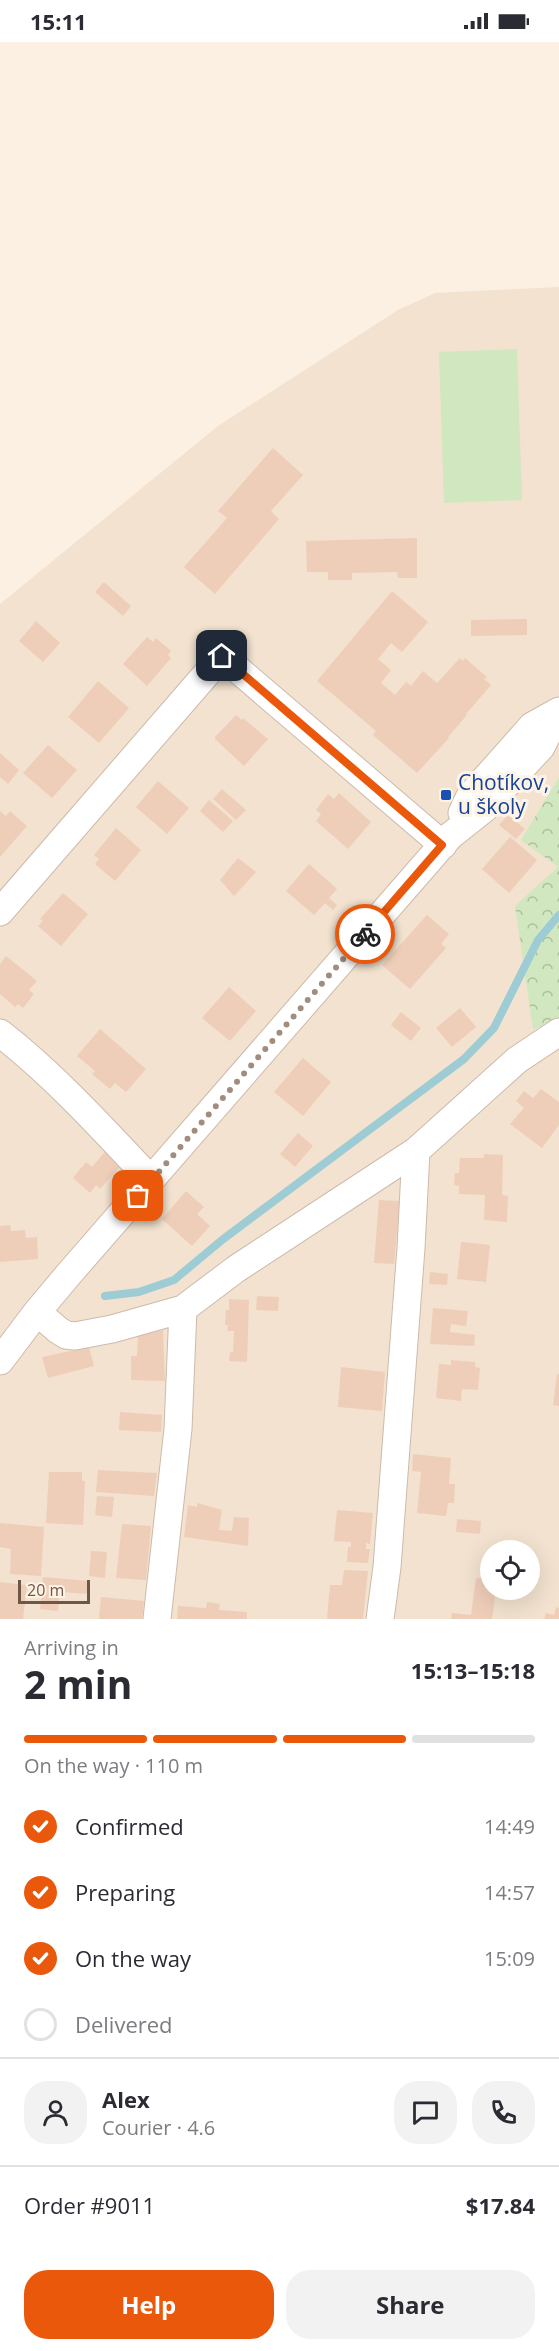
<!DOCTYPE html>
<meta charset="utf-8">
<style>
body{margin:0;font-family:"Open Sans",sans-serif;background:#f2f2f3;color:#2b2b33;height:100vh;display:flex;flex-direction:column;font-size:22px;white-space:nowrap}
*{box-sizing:border-box;margin:0}
p{font-size:20px;color:#7c7c81}
.icon{flex:none;width:33px;height:33px;fill:none;stroke:currentColor;stroke-width:2;stroke-linecap:round;stroke-linejoin:round}
.map{position:relative;height:1577px;overflow:hidden}
.side{display:flex;flex-direction:column;background:#fff;flex:1}
.side>*{flex:none}
.fabs{position:absolute;left:480px;top:1498px;display:grid;gap:12px}
.fabs a{display:grid;place-items:center;width:60px;height:60px;border-radius:50%;background:#fff;box-shadow:0 6px 24px #0002;font-size:30px}
.scale{position:absolute;left:18px;bottom:15px;width:72px;box-sizing:border-box;padding-left:6px;border:3px solid #705649;border-top:0;font-size:16px;line-height:21px;white-space:nowrap;color:#705649;-webkit-text-stroke:4px #fef4e6;paint-order:stroke}
.pin{position:absolute;display:grid;place-items:center;width:51px;height:51px;color:#fff;margin:-26px;border-radius:12px;box-shadow:0 3px 9px #0006}
.courier{position:absolute;display:grid;place-items:center;width:60px;height:60px;margin:-30px;border:4px solid #ea580c;border-radius:50%;background:#fff;color:#222;box-shadow:0 2px 8px #0007}
.head em{font-style:normal;font-weight:700}
.head div{display:flex;flex-direction:column-reverse}
.head{display:flex;align-items:center;justify-content:space-between;height:102px;padding:0 24px}
h1{font-size:39px;font-weight:700;line-height:45px}
.bar{display:grid;grid-template-columns:repeat(4,1fr);gap:9px 6px;align-content:center;height:72px;padding:0 24px}
.bar i{height:8px;border-radius:4px;background:#e1e1e2}
.bar .selected{background:#ea580c}
.bar p{grid-column:span 4}
.line{display:flex;align-items:center;gap:15px;padding:0 24px;border-top:2px solid #e1e1e2}
.line div{flex:1}
.round{display:grid;place-items:center;flex:none;width:63px;height:63px;border-radius:24px;background:#f2f2f3}
ol{padding:0 24px;list-style:none}
li{display:flex;align-items:center;gap:18px;height:66px}
li p{margin-inline-start:auto}
li .icon{padding:6px;border-radius:50%;background:#ea580c;color:#fff;stroke-width:4}
li:last-child{color:#7c7c81}
li i{width:33px;height:33px;border:3px solid #e1e1e2;border-radius:50%}
.action{display:flex;gap:12px;margin-top:auto;padding:12px 24px}
.action a{flex:1;height:69px;border-radius:24px;background:#ea580c;color:#fff;font-size:24px;font-weight:700;line-height:69px;text-align:center}
.action a+a{background:#f2f2f3;color:#2b2b33}
.status{display:flex;justify-content:space-between;align-items:center;height:42px;padding:0 30px;background:#fff;direction:ltr}
.status svg{height:16px;fill:currentColor}
.map>svg:first-child{display:block}
.residential{fill:#f2e2cf;fill-rule:evenodd}
.grass{fill:#d1e7c0}
.forest{fill:url(#forest-crowns)}
.lines{fill:none;stroke-linecap:round;stroke-linejoin:round}
.stream{stroke:#9dccd4;stroke-width:8}
.building{fill:#efceb9}
.minor-casing{stroke:#cdbaab;stroke-width:29}
.minor{stroke:#fff;stroke-width:27}
.done{stroke:#a18c7e;stroke-width:6;stroke-dasharray:0 10.8}
.route{stroke:#ea580c;stroke-width:8}
.transit-dot{fill:#1a4fb4;stroke:#fef4e6;stroke-width:2}
.labels{text-anchor:middle;stroke-width:6;stroke-linejoin:round;paint-order:stroke}
.transit-label{font-size:21px;fill:#164399;stroke:#fef4e6;text-anchor:start}
</style>
<div class="status"><b>15:11</b><svg viewBox="0 0 49 12"><path d="M0 12V9h3v3zM5 12V6h3v6zM10 12V3h3v9zM15 12V0h3v12zM26 1h20v11H26zM47 4h2v5h-2z"/></svg></div>
<div class="map">
<svg width="559" height="1577" viewBox="0 0 559 1577">
<defs>
<pattern id="forest-crowns" width="20" height="18" patternUnits="userSpaceOnUse" patternTransform="scale(1.5)"><rect width="20" height="18" fill="#d1e7c0"/><path d="M2 6a3 3 0 1 1 6 0M12 15a3 3 0 1 1 6 0" fill="none" stroke="#aebe9e"/></pattern>
</defs>
<rect width="100%" height="100%" fill="#fbf0e1"/>
<!-- residential -->
<path class="residential" d="M559 245V735L522 798 558 825 533 986 559 979V1577H0V562L218 384 398 268 435 251ZM490 1509H530V1548H490Z"/>
<!-- grass -->
<path class="grass" d="M517 307 522 458 444 461 439 310Z"/>
<!-- forest -->
<path class="forest" d="M559 735V979L533 987 515 864 558 825 521 798Z"/>
<g class="lines">
<!-- stream -->
<path class="stream" d="M105 1254 139 1250 174 1238 222 1198 464 1017 494 986 538 898 559 873"/>
</g>
<!-- building -->
<path class="building" d="M273 406 303 433 271 469 279 477 215 552 184 525 227 476 218 469Z
M417 496V536H398L397 530 352 531V538H328V530H307L306 499Z
M104 540 131 564 123 574 95 550Z
M392 549 428 580 402 610 391 601 378 617 391 628 381 641 395 653 406 640 411 644 423 629 437 641 460 616 463 619 465 616 487 635 484 637 491 643 466 672 467 673 448 695 449 696 417 731 373 693 376 689 317 639Z
M527 577V593L471 594V578Z
M36 579 60 601 43 620 19 599Z
M147 595 153 600 156 596 171 609 168 613 171 616 147 644 123 622Z
M98 639 129 666 99 701 68 675Z
M236 673 242 678 243 676 268 697 244 724 215 697V695Z
M48 703 77 728 52 756 23 731Z
M0 711 19 728 8 742 0 735Z
M158 739 189 766 167 792 136 765Z
M222 747 246 768 236 778 213 757Z
M339 751 371 780 348 807 316 779 321 772 316 768 328 752 334 757Z
M209 758 233 779 223 790 200 769Z
M0 769 6 774 10 769 27 784 0 815Z
M508 773 525 787 516 797 499 783Z
M116 786 141 808 115 839 95 822 99 817 94 813Z
M510 795 537 818 509 851 482 827Z
M238 816 256 830 234 854 220 838Z
M309 822 337 847 329 856 337 863 333 868 325 861 314 873 286 849Z
M63 851 88 872 61 904 38 884 43 879 40 877Z
M427 873 449 892 441 902 446 906 410 947 382 923Z
M6 914 37 939 29 948 34 952 23 966 18 962 15 965 0 952V922Z
M229 945 256 969 230 999 202 976Z
M460 966 476 985 452 1005 436 986Z
M401 970 421 986 411 999 391 983Z
M100 987 146 1027 126 1050 115 1041 110 1047 92 1032 95 1029 77 1014Z
M303 1016 331 1040 303 1074 274 1050Z
M541 1047 559 1060V1083L542 1106 510 1082 524 1066 516 1059 524 1049 533 1056Z
M298 1091 313 1104 295 1125 280 1112Z
M108 1106 124 1120 100 1147 96 1143 90 1151 73 1136 86 1120 92 1125Z
M484 1112 503 1113 502 1153 508 1154 507 1180 484 1178 485 1153 459 1152V1144L454 1143 455 1131H459L460 1116H484Z
M186 1149 204 1165 197 1172 210 1184 192 1204 162 1177Z
M379 1158 400 1159 394 1222 374 1221Z
M10 1183 11 1189 25 1188 26 1196 37 1195 38 1217 0 1220V1184Z
M461 1200 490 1203 486 1240 457 1237Z
M430 1230 448 1232 447 1243 429 1242Z
M257 1254 279 1255 278 1269 256 1268Z
M229 1257 249 1258 247 1320 229 1319 230 1310H233L234 1289H227L228 1283H225L226 1268H229Z
M433 1266 468 1269 466 1284 451 1282 450 1290 475 1293 474 1304 430 1302Z
M163 1288 165 1339 131 1338V1314H137L138 1294Z
M89 1305 94 1324 48 1336 42 1315Z
M451 1318 475 1320V1325L480 1326 478 1348 462 1347 461 1359 436 1356 439 1322 451 1323Z
M341 1325 385 1330 382 1369 338 1365Z
M557 1332H559V1364L553 1363Z
M120 1370 162 1373 161 1390 119 1388Z
M413 1412 451 1416 449 1442H455L454 1461H448L446 1474 417 1471 421 1430 412 1429Z
M98 1428 157 1431 154 1454 96 1450Z
M49 1430H82V1439H85L83 1483 46 1481Z
M97 1454 114 1455 112 1475 95 1473Z
M197 1461 222 1468 219 1488 232 1489 234 1475 249 1476 248 1504 184 1495 188 1463 197 1465Z
M337 1468 373 1471 370 1502 366 1501V1507H370L368 1521 347 1520 348 1505H351V1500L334 1499Z
M457 1477 481 1479 480 1492 456 1490Z
M0 1481 44 1485 41 1534 10 1532 11 1507 0 1505Z
M122 1482 151 1484 146 1538 116 1536Z
M91 1509 107 1510 105 1536 89 1534Z
M344 1528 368 1529 363 1577H327L330 1543H342Z
M43 1535 89 1539 88 1552 60 1550 58 1569 40 1567Z
M476 1536 490 1537V1548H496L492 1577H451L452 1571 471 1573Z
M0 1540 27 1543 23 1577H0Z
M101 1555 144 1559 142 1577H99Z
M207 1560 220 1562 219 1568 247 1570V1577H177L178 1564 206 1566Z
M556 1565 559 1566V1577H544L546 1571 554 1573Z"/>
<g class="lines">
<!-- minor casing -->
<g class="minor-casing">
<path id="minor" d="M462 771 470 754 532 684 559 669
M0 870 222 614 443 803
M0 991C55 1034 103 1087 151 1138
M416 1109 517 1018 559 990
M37 1270 58 1288 66 1293 75 1294 112 1287 183 1267 236 1227 416 1109 411 1206 387 1525 380 1577
M0 1319 37 1270 68 1233 450 794 484 767 541 705 559 670
M157 1577 178 1387 183 1267"/>
</g>
<!-- minor -->
<use href="#minor" class="minor"/>
</g>
<g class="lines">
<!-- done -->
<path class="done" d="M138 1154 365 892"/>
<!-- route -->
<path class="route" d="M222 614 442 803 365 892"/>
</g>
<!-- markers -->
<rect class="transit-dot" x="440" y="747" width="12" height="12" rx="3"/>
<g class="labels">
<!-- transit labels -->
<g class="transit-label">
<text x="458" y="748">Chotíkov,<tspan x="458" dy="24">u školy</tspan></text>
</g>
</g>
</svg>
<div class="fabs">
<a><svg class="icon" aria-label="locate" viewBox="0 0 24 24"><circle cx="12" cy="12" r="6"/><path d="M12 2v4M12 18v4M2 12h4M18 12h4"/></svg></a>
</div>
<div class="scale">20 m</div>
<div class="pin" style="left:138px;top:1154px;background:#ea580c"><svg class="icon" aria-label="bag" viewBox="0 0 24 24"><path d="M5 8h14l-1 12H6zM9 8a3 3 0 0 1 6 0"/></svg></div>
<div class="pin" style="left:222px;top:614px;background:#1f2937"><svg class="icon" aria-label="home" viewBox="0 0 24 24"><path d="M3 11l9-7 9 7M6 9v11h12V9"/></svg></div>
<div class="courier" style="left:365px;top:892px"><svg class="icon" aria-label="bike" viewBox="0 0 24 24"><circle cx="6" cy="16" r="4"/><circle cx="18" cy="16" r="4"/><path d="M6 16l4-8h5l3 8M10 8l3 8H6M13 5h3"/></svg></div>
</div>
<section class="side">
<div class="head"><div><h1>2 min</h1><p>Arriving in</p></div><em>15:13–15:18</em></div>
<div class="bar"><i class="selected"></i><i class="selected"></i><i class="selected"></i><i></i><p>On the way · 110 m</p></div>
<ol>
<li><svg class="icon" aria-label="check" viewBox="0 0 24 24"><path d="M5 12l5 5 9-10"/></svg>Confirmed<p>14:49</p></li>
<li><svg class="icon" aria-label="check" viewBox="0 0 24 24"><path d="M5 12l5 5 9-10"/></svg>Preparing<p>14:57</p></li>
<li><svg class="icon" aria-label="check" viewBox="0 0 24 24"><path d="M5 12l5 5 9-10"/></svg>On the way<p>15:09</p></li>
<li><i></i>Delivered</li>
</ol>
<div class="line" style="height:108px"><a class="round"><svg class="icon" aria-label="person" viewBox="0 0 24 24"><circle cx="12" cy="8" r="4"/><path d="M4 21q1-7 8-7t8 7"/></svg></a><div><b>Alex</b><p>Courier · 4.6</p></div><a class="round"><svg class="icon" aria-label="chat" viewBox="0 0 24 24"><path d="M4 5h16v11H9l-5 4z"/></svg></a><a class="round"><svg class="icon" aria-label="phone" viewBox="0 0 24 24"><path d="M5 4h4l2 5-3 2q2 4 5 5l2-3 5 2v4C11 20 4 13 5 4z"/></svg></a></div>
<div class="line" style="height:78px"><div>Order #9011</div><b>$17.84</b></div>
<div class="action"><a>Help</a><a>Share</a></div>
</section>
